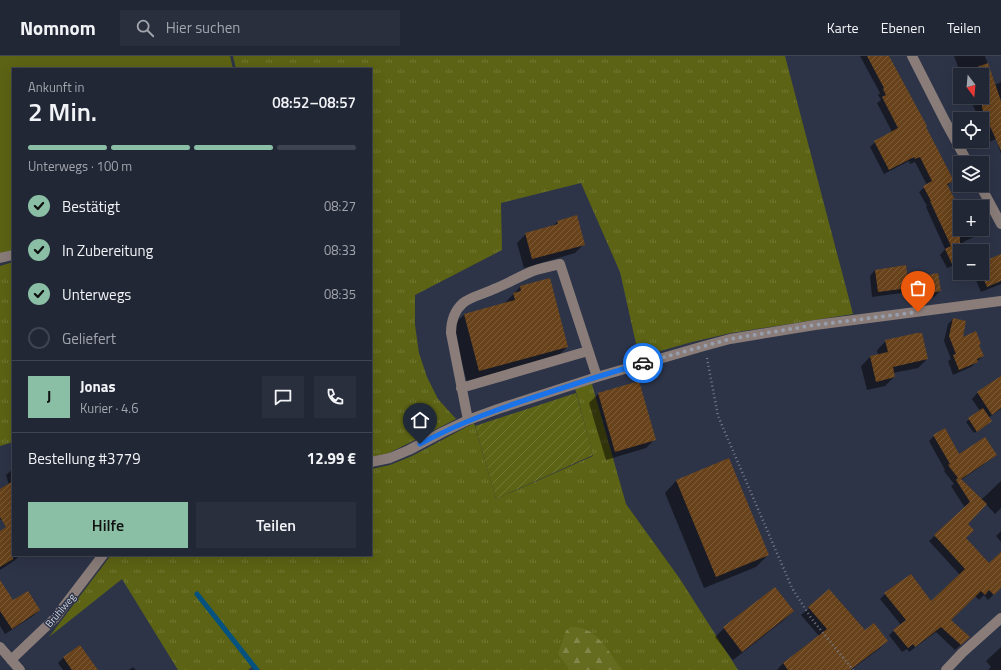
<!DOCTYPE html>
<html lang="de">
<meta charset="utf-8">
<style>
body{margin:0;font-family:"Titillium Web",sans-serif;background:#2a2f3d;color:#f1f3f6;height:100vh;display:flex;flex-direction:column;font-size:15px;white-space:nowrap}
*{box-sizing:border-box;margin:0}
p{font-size:13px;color:#a2a5ad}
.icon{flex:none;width:22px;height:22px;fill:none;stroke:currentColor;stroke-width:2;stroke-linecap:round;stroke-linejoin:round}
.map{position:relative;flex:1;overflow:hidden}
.side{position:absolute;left:12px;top:12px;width:360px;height:488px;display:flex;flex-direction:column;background:#222735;border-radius:0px;box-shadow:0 4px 16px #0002,0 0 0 1px #3f4450}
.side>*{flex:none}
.needle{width:26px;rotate:164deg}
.controls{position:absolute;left:953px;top:12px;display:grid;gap:8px}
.controls a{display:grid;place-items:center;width:36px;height:36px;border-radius:0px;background:#222735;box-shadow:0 4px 16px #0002,0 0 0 1px #3f4450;font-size:20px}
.pin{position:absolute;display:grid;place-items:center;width:34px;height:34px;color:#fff;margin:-41px -17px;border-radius:50% 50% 50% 0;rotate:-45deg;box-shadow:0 0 4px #0007}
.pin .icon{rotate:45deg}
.courier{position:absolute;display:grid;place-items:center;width:40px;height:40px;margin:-20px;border:3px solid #1a73e8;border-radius:50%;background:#fff;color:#222;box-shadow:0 1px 5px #0007}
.headline em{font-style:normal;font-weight:600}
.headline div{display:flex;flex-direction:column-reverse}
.headline{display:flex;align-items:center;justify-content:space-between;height:68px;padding:0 16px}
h1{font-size:26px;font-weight:600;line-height:30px}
.bar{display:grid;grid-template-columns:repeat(4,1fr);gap:6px 4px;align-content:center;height:48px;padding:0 16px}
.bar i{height:5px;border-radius:3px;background:#3f4450}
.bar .selected{background:#8abfa5}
.bar p{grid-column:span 4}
.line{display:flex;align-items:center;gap:10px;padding:0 16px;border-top:1px solid #3f4450}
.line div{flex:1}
.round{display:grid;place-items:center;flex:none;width:42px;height:42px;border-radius:0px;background:#2a2f3d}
ol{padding:0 16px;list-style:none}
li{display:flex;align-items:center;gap:12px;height:44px}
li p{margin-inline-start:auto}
li .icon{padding:4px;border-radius:50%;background:#8abfa5;color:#111;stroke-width:4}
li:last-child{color:#a2a5ad}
li i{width:22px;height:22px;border:2px solid #3f4450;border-radius:50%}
.button{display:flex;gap:8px;margin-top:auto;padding:8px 16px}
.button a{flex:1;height:46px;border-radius:0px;background:#8abfa5;color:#111;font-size:16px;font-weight:600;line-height:46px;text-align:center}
.button a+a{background:#2a2f3d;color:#f1f3f6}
header{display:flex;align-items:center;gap:24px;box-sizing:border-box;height:56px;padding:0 20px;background:#222735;border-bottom:1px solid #3f4450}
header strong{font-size:19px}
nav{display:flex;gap:22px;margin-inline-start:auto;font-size:14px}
.search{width:280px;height:36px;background:#2a2f3d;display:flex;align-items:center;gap:10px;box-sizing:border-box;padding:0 14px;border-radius:0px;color:#a2a5ad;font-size:15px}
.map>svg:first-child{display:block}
.grass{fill:url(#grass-tufts)}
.forest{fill:url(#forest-firs)}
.garden{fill:url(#garden-furrows)}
.pitch{fill:#5c6314}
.shadow{fill:#0007}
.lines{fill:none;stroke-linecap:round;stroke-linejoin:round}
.stream{stroke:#04527f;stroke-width:5}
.building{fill:url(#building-hatch)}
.path{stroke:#767c8c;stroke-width:2.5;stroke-dasharray:1 3;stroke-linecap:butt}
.minor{stroke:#897c79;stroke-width:10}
.done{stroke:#979dab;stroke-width:4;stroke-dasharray:0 7.2}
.route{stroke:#1a73e8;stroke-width:5}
.labels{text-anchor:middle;stroke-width:3;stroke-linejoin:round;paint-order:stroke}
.street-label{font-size:10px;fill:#d0d5e1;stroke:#2d3447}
</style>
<header>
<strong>Nomnom</strong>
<div class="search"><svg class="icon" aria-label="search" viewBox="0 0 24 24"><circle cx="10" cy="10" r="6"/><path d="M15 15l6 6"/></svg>Hier suchen</div>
<nav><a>Karte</a><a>Ebenen</a><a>Teilen</a></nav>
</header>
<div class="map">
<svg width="1001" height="614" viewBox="0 0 1001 614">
<defs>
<pattern id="grass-tufts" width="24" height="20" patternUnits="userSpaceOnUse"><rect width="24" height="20" fill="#5c6314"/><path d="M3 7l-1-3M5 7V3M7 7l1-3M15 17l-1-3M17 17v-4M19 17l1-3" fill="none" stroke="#727836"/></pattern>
<pattern id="forest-firs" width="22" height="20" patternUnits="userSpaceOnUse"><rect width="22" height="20" fill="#656c1f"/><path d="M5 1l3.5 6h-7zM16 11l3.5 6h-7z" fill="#81874a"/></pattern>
<pattern id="garden-furrows" width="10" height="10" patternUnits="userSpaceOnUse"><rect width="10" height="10" fill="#5c6314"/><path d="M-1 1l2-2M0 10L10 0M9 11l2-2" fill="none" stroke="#727836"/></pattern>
<pattern id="building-hatch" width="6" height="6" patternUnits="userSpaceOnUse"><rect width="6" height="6" fill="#67421a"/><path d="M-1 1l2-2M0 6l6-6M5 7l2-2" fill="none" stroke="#7c5c3b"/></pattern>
</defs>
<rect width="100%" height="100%" fill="#2d3447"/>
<!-- grass -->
<path class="grass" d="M233 0H785L853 258 731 277 692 286 639 301 620 216 581 127 501 147 502 194 415 239V269L419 297 427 321 438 343 456 363 405 389 389 397 371 401V13H236Z
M13 206V386L0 390V210Z
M592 328 626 448 680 523 738 614H257L253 610 248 614H178L122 523 49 581 111 499H371V413L390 409 412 400 474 367 496 443 593 400 575 332Z"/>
<!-- forest -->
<path class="forest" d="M570 571C596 569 609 596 622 614H595L592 611 591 614H570L558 598 566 575Z"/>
<!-- garden -->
<path class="garden" d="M576 337 593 399 496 443 475 370Z"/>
<!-- pitch -->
<path class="pitch" d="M0 0H230L233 13H13V199L0 202Z"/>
<!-- shadow -->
<path class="shadow" d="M860 0H888L953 124 947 130 960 156V173H977L979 176 974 181 963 186 968 195H960V217H967L957 222 952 210 947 212 940 199 945 193 926 151 927 150 919 136 927 129 915 106 910 108 909 105 884 118 870 91 875 86 892 76 877 47 881 44 878 39 880 37Z
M954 0H986H985L995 29 1001 26V98L996 83 989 86 982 70V63H979L971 45 969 46 968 41H982V19H961Z
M558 165 584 188 575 197 524 212 517 187 526 178 552 171Z
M1001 199V228L981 236 973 217H982V207Z
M875 214 908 231 902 237 872 241 870 220Z
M922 221 940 235 934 241 923 243 916 227Z
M520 231 567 291 555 303 467 326 452 270 464 259 503 249Z
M953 263 961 282 980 288 978 290 983 300 971 311 953 319 948 305 951 303 944 285 948 268Z
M886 285 927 303 918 312 893 317 894 321 885 330 867 334 861 310 870 301 878 299 877 294Z
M1001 321V353L988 362 991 365 988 368 974 377 966 366 980 355 972 343 977 337Z
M638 326 655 383 646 392 606 404 589 347 598 338Z
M934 380 958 399H995L990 404 961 424 981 444 1001 425V452L995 458 986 448 967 468 965 482 989 509 1001 505V531L988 544 984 539 979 544 975 540 950 564 963 587 955 594 936 576 909 596 907 593 902 596 889 579 901 569 880 543 885 538 931 547 960 519 929 485 965 452 951 430 954 428 944 415 945 414 929 385Z
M13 413V454L8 458 0 464V435L9 429 6 419Z
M676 425 768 499 756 511 704 532 665 437Z
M1001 475V486L996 480Z
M0 476 13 479V499H20L14 505 0 514Z
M0 526 13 546 39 554 33 560 5 578 0 570Z
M775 532 793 555 784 564 733 604 715 581 724 572Z
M809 552 864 576 887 585 879 593 851 614H777L783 607 819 580 801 559Z
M79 590 97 614H63L58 607 63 602Z
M1001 591V614H988L991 611 986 605Z
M133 611 136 614H129Z"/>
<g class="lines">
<!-- stream -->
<path class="stream" d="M197 538 257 614"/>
</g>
<!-- building -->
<path class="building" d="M867 0H889L927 70 926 71 954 125 947 128 960 154V225L945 193 951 190 930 145H931L923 130 932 125 920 101 915 103 914 101 889 114 874 85 898 72 882 41 886 39 883 33 884 32Z
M988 7 1001 45V95L982 52V19H967L966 15Z
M577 159 585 189 532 203 525 177 558 168 557 165Z
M1001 198V225L987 231 981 217H982V206Z
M906 209 909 232 878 236 875 214Z
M938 217 941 235 928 238 921 220Z
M550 222 568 291 479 315 464 258 515 244 513 237 521 235 520 230Z
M953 262 966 265 963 281 976 275 981 288 979 289 984 300 977 303 978 306 959 314 953 299 956 298 949 280Z
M917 277H922L928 303 893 311 895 321 876 326 870 300 888 296 885 284Z
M1001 320V352L992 359 977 336Z
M639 325 656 384 615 396 598 337Z
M983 352 992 365 977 376 968 362Z
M945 372 959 398 985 381 997 399 961 423 987 448 968 468 974 474 966 482 989 507 1001 496V532L994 539 989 534 985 539 981 535 951 564 970 581 961 589 941 571 915 591 913 588 908 592 893 574 906 564 884 537 911 518 931 545 965 513 934 479 970 446 956 424 958 422 948 409 950 408 933 379Z
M729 402 769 499 716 521 676 424Z
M13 425V503L0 511V475L6 471 0 461V433Z
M0 524 13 544 28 535 40 554 12 573 0 555Z
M775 531 794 555 742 596 723 571Z
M829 533 865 574 874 567 888 585 850 614H788L783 607 827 573 808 551Z
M80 589 98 614H72L63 601Z"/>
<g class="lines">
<!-- path -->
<path class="path" d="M707 302 718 360 792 532 811 562 853 614"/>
<!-- minor -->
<path class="minor" d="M912 0 945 65 968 107
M980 129 1001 168
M0 202 13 199
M461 332 588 295
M468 364 451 277C451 265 454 255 463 247 472 240 484 238 494 233 507 228 520 220 533 215 542 212 551 210 560 208L597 321
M371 406 390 402 409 394 441 377 468 364 498 353 597 321 704 290 730 283 815 269 1001 245
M0 591 20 614
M11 604 55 562 103 499
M946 614 962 597 1001 562"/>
</g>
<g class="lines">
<!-- done -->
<path class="done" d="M643 307 730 283 815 269 918 256"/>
<!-- route -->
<path class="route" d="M420 388C461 366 500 352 544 338 577 327 609 317 643 307"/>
</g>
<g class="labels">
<!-- street labels -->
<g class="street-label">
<text transform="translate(60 554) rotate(-50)" y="4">Brühlweg</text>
</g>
</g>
</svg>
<div class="controls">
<a><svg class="needle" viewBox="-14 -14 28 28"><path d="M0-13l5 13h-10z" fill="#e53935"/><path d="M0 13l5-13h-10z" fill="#a2a5ad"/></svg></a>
<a><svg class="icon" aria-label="locate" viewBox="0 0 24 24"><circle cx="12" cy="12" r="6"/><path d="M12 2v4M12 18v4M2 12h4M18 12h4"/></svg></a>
<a><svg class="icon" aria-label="layers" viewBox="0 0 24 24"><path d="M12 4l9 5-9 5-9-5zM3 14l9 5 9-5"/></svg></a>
<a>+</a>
<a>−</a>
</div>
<div class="pin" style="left:918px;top:256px;background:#ea580c"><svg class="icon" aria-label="bag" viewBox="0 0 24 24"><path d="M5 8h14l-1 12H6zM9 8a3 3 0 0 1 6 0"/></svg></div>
<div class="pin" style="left:420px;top:388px;background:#1f2937"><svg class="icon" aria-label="home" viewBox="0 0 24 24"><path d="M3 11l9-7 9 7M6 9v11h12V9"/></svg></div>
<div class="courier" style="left:643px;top:307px"><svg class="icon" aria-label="car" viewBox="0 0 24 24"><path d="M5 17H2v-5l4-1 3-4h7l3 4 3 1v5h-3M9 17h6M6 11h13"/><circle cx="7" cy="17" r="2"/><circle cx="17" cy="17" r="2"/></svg></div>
<section class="side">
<div class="headline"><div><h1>2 Min.</h1><p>Ankunft in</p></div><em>08:52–08:57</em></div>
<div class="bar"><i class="selected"></i><i class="selected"></i><i class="selected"></i><i></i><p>Unterwegs · 100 m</p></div>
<ol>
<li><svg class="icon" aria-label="check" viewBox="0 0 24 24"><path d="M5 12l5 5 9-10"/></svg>Bestätigt<p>08:27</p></li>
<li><svg class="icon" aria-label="check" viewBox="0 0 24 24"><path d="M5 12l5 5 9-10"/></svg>In Zubereitung<p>08:33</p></li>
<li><svg class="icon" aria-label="check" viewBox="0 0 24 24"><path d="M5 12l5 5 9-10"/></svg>Unterwegs<p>08:35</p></li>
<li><i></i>Geliefert</li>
</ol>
<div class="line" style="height:72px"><b class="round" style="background:#8abfa5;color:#111">J</b><div><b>Jonas</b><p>Kurier · 4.6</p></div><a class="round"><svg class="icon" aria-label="chat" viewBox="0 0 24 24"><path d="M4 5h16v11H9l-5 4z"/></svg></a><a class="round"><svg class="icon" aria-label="phone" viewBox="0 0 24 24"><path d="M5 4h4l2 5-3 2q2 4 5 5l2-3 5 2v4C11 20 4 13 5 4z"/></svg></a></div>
<div class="line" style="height:52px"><div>Bestellung #3779</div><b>12.99 €</b></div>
<div class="button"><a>Hilfe</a><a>Teilen</a></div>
</section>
</div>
